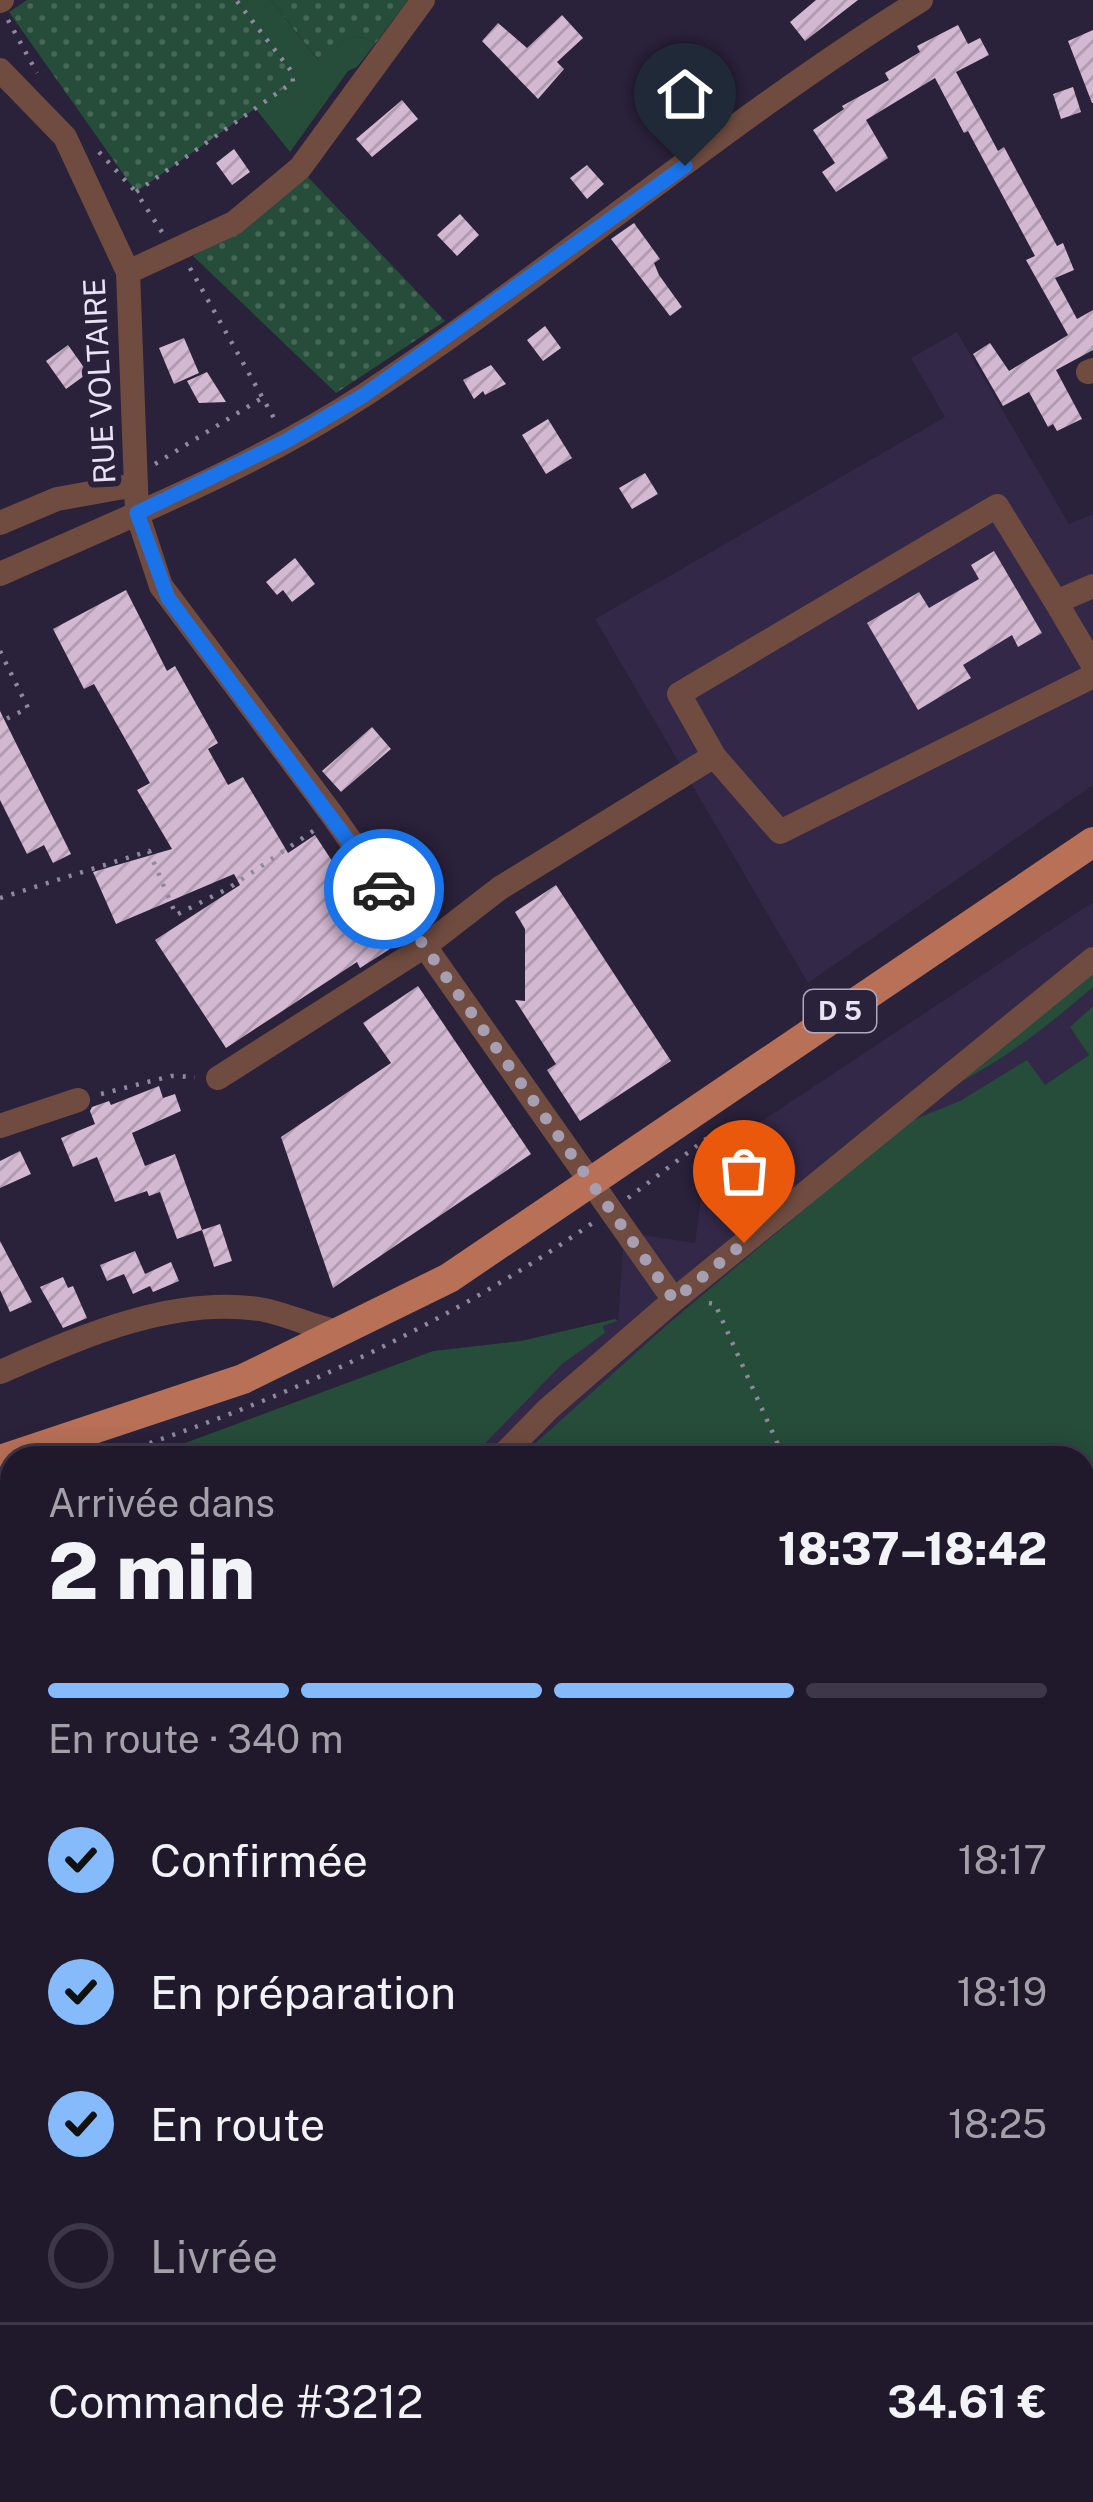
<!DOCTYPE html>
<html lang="fr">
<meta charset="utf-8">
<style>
body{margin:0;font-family:"Public Sans",sans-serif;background:#2d2638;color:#f1f3f6;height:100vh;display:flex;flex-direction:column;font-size:45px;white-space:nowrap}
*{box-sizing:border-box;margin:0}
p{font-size:39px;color:#a2a0a9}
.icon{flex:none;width:66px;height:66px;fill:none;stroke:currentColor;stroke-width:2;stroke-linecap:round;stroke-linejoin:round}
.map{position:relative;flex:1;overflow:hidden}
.side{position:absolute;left:0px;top:1446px;width:1095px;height:1056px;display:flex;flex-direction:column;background:#20192c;border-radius:36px 36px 0 0;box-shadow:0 6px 30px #0003,0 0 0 3px #3d3848}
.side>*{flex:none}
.pin{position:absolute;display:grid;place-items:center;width:102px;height:102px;color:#fff;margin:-123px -51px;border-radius:50% 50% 50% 0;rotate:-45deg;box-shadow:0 0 12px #0007}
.pin .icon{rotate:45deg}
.courier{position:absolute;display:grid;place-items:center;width:120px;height:120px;margin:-60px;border:9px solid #1a73e8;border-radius:50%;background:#fff;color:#222;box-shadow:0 3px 15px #0007}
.headline em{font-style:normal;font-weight:800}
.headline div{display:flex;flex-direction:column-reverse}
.headline{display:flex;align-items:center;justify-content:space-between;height:204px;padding:0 48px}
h1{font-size:78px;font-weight:800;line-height:90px}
.bar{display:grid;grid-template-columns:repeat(4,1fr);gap:18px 12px;align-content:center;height:144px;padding:0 48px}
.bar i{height:15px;border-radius:9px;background:#3d3848}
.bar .selected{background:#85bbfb}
.bar p{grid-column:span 4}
.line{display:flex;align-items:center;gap:30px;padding:0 48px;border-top:3px solid #3d3848}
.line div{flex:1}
ol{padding:0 48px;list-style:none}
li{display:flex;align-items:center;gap:36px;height:132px}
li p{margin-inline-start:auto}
li .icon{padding:12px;border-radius:50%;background:#85bbfb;color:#111;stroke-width:4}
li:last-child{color:#a2a0a9}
li i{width:66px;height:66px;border:6px solid #3d3848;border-radius:50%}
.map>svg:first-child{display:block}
.built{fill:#332847}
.green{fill:#264c3a}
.garden{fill:url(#garden-dots)}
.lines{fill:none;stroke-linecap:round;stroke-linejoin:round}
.taxiway{stroke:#635b72;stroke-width:60}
.building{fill:url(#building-hatch)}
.path{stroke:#8f899d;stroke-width:4.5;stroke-dasharray:3 9;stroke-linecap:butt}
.minor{stroke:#704c40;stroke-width:24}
.major{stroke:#b87057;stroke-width:30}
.done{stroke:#a69fb2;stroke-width:12;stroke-dasharray:0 21.6}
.route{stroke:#1a73e8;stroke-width:15}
.labels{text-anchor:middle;stroke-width:12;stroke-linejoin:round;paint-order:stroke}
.shield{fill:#2a213a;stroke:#afa9bc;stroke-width:3}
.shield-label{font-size:27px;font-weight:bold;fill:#e8e3f3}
.street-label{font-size:30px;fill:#e8e3f3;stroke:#2a213a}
</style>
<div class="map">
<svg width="1093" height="2502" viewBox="0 0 1093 2502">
<defs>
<pattern id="garden-dots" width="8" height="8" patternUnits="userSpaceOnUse" patternTransform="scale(3)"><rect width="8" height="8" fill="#264c3a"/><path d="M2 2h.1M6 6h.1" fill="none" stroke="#466657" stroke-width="1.8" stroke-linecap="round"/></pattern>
<pattern id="building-hatch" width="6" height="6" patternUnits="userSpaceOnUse" patternTransform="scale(3)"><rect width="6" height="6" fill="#d3b8d2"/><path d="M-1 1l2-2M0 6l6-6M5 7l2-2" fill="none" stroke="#b09bb0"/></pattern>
</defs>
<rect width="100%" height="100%" fill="#2a213a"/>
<!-- built -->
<path class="built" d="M957 332 1069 524 1093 514V785L808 983 595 619 945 417 911 358Z
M1093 902V2502H285L280 2490H1083V1458H471L562 1363 604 1333 602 1326 618 1321 623 1248 643 1235 695 1243 707 1157Z"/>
<!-- green -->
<path class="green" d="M236 0H271L319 61C343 45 350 26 375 44L357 67 348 71 290 152 255 108 293 82 292 72Z
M1093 969V987C1048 1026 1003 1061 949 1088Z
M1093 1006V1561L1083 1567V1458H519L668 1324 908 1122 960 1101 1027 1060 1045 1085 1089 1055 1070 1027Z
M615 1319 618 1321 603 1326 605 1333 562 1364 471 1458H145L433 1351 521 1341Z
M12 1496V2490H280L285 2502H0V1499Z
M1083 1786 1093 1802V2138L1083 2144Z
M1093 2331V2502H1021L1025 2490H1083V2352Z
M327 2490H588L581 2502H333Z
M686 2490H915L911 2502H674Z"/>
<!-- garden -->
<path class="garden" d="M27 0H236L292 72 293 82 136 192 9 12Z
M271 0H408L375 44C350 26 343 45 320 62Z
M307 176 445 321 336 393 193 256 241 228Z"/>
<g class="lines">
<!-- taxiway -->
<path class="taxiway" d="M1083 2195 1093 2189
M955 2502 958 2490"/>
</g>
<!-- building -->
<path class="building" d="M816 0H858L805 41 790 22Z
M562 15 583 38 557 62 564 69 538 99 482 41 498 23 527 48Z
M958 25 968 44 980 38 989 55 956 72 998 151 1004 147 1057 246 1063 243 1074 270 1055 278 1077 319 1093 310V350L1056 370 1082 419 1057 431 1053 424 1048 427 1029 392 1003 406 973 354 990 343 1009 371 1068 335 1026 260 1035 256 968 131 964 133 935 78 866 120 888 158 836 192 822 172 835 163 813 130 844 109 842 106 889 80 885 73 920 52 917 46Z
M1093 30V103H1092L1068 41Z
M1073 87 1081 112 1061 119 1053 94Z
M402 100 418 119 372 157 356 139Z
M234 149 250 172 232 185 216 163Z
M587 165 604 184 587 199 570 178Z
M460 214 479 235 457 256 437 235Z
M634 223 660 259 654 263 659 275 682 307 670 316 611 239Z
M545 326 561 348 543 361 527 340Z
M184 338 199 373 174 384 159 348Z
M68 345 88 373 66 389 46 361Z
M491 365 506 384 485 395 483 391 474 399 463 380Z
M207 372 226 402 199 403 187 381Z
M548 419 572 458 546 474 522 435Z
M645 473 658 494 632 509 619 488Z
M994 551 1042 633 1018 647 1012 635 963 665 971 678 918 710 867 623 919 592 929 608 979 579 971 565Z
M295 558 315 584 292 602 283 590 277 595 266 582Z
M126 590 167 671 175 666 218 743 208 749 228 785 243 777 288 853 315 835 390 949 360 968 357 962 226 1048 155 940 240 885 234 874 116 924 93 872 172 849 137 790 150 783 94 684 84 689 53 629Z
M0 711 71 854 53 863 44 845 27 854 0 800Z
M372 727 391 749 341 792 322 771Z
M556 885 671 1061 580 1121 547 1070 556 1064 515 1000 525 1001V929L515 912Z
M418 986 531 1154 333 1288 281 1137 391 1063 363 1023Z
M159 1086 163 1098 175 1094 181 1111 132 1133 145 1166 175 1154 202 1230 177 1239 160 1192 149 1196 147 1191 115 1202 97 1157 73 1167 61 1138 95 1124 90 1111 92 1107 109 1101 111 1105Z
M20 1151 31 1174 0 1188V1161Z
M220 1224 232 1261 214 1267 202 1230Z
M0 1241 32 1302 10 1312 0 1290Z
M135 1251 145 1274 171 1262 179 1281 153 1292 150 1286 133 1294 124 1274 107 1281 100 1265Z
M63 1277 68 1288 73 1286 87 1318 63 1328 40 1287Z"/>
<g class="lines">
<!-- path -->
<path class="path" d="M8 20 37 73
M99 152 136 192
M162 232 136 192 293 82 292 72 236 0
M190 268 275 420
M155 464 262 398
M0 651 28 708 0 722
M0 898 149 851 176 915 229 888 316 829
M101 1094 171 1076 195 1077
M628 1198 719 1129
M709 1303 715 1304 784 1458
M104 1458C279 1403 443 1327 594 1222"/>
<!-- minor -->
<path class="minor" d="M0 1 2 0
M0 70 65 137 128 272 137 513 161 586 333 816 674 1300
M128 272 234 223 300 168 423 0
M1088 372 1093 370
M0 523 57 499 135 485
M0 574C123 519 253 468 366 394 556 269 729 119 921 0
M1093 586 1056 602 997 506 679 694 714 756 780 832 1093 676
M1056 602 1093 665
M218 1078 425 946 500 888 714 756
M0 1126 78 1100
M0 1372C79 1338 170 1296 259 1309 285 1313 312 1327 339 1332
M500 1458 548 1409 674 1300 1093 959
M308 2490 312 2502"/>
<!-- major -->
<path class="major" d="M0 1460 243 1379 449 1278 1093 842"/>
</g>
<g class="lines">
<!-- done -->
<path class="done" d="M384 889 674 1300 744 1243"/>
<!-- route -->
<path class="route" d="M384 889 168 598 137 513 286 441 364 395 685 166"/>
</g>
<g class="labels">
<!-- shield labels -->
<rect class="shield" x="804" y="990" width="72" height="42" rx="9"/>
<g class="shield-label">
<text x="840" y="1020">D 5</text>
</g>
<!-- street labels -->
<g class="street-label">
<text transform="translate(100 381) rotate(-93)" y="10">RUE VOLTAIRE</text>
</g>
</g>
</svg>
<div class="pin" style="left:744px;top:1243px;background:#ea580c"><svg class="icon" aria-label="bag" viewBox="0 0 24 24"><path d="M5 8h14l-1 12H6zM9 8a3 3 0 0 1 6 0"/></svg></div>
<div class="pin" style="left:685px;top:166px;background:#1f2937"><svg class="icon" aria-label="home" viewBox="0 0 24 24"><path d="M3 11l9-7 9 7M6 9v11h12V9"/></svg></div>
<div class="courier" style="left:384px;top:889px"><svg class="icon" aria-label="car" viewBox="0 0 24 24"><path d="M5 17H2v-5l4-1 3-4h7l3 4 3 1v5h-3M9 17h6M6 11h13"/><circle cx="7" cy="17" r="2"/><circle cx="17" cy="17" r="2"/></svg></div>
<section class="side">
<div class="headline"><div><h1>2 min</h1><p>Arrivée dans</p></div><em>18:37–18:42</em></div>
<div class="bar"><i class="selected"></i><i class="selected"></i><i class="selected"></i><i></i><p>En route · 340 m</p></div>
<ol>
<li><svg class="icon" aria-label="check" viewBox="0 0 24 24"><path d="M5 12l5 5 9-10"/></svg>Confirmée<p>18:17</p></li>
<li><svg class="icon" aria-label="check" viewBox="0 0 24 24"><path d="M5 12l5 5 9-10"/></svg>En préparation<p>18:19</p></li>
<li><svg class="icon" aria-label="check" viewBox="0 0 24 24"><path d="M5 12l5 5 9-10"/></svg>En route<p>18:25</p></li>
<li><i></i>Livrée</li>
</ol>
<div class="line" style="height:156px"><div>Commande #3212</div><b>34.61 €</b></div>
</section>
</div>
